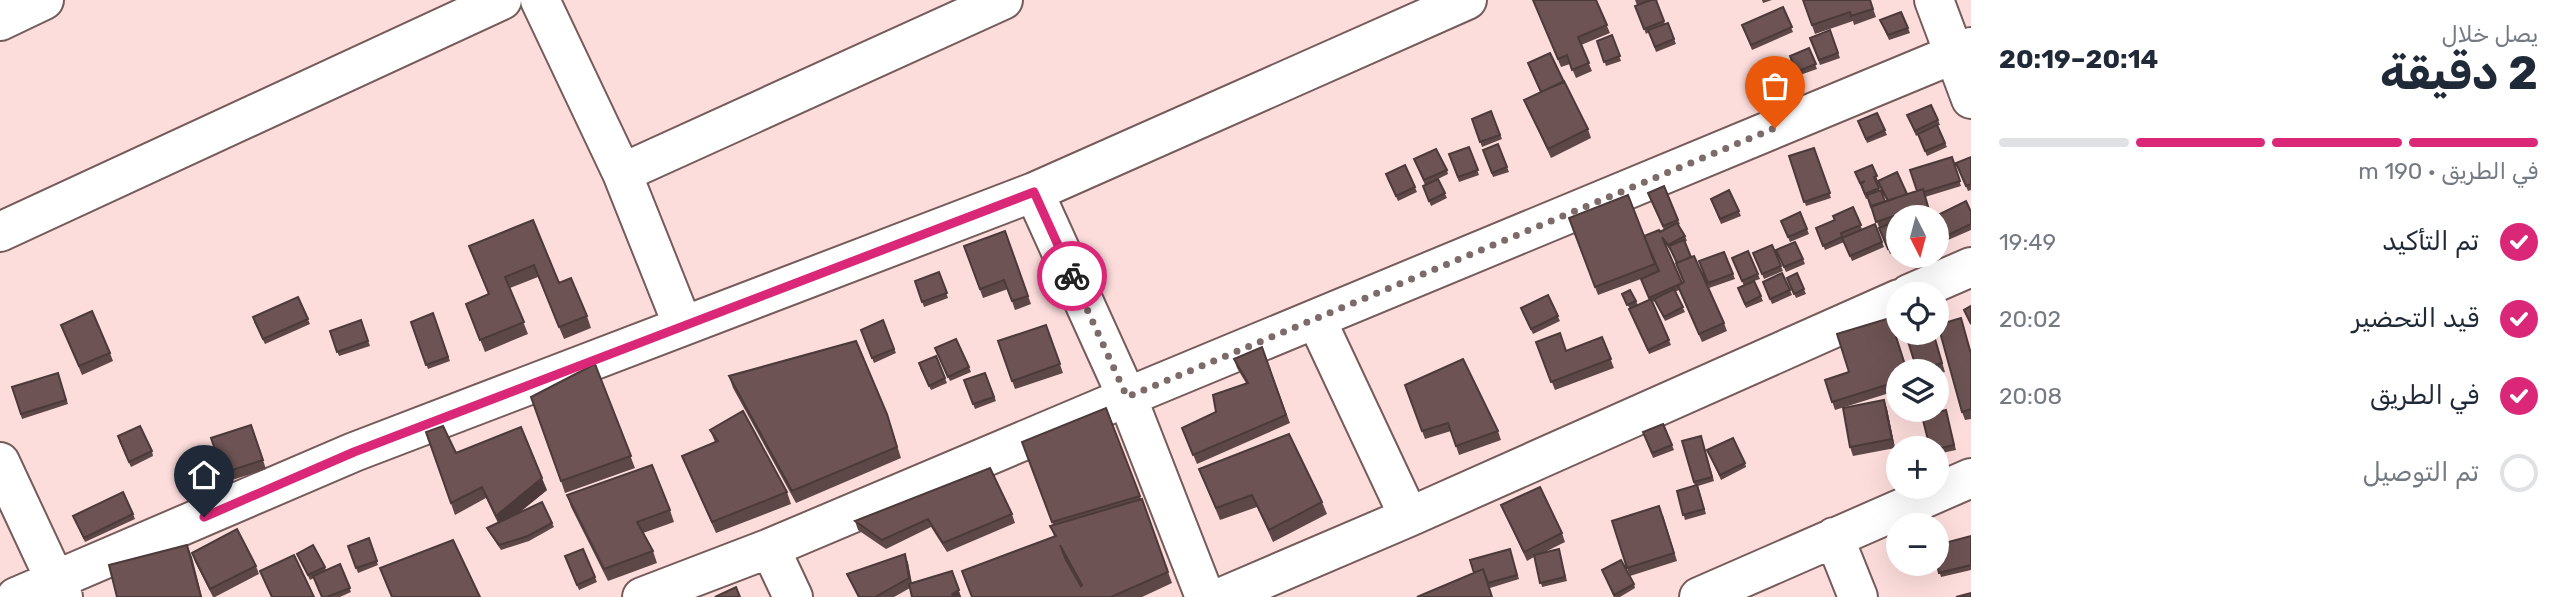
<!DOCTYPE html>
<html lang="ar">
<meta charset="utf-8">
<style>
body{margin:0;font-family:Rubik,Vazirmatn,sans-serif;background:#f2f2f3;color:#1f2937;direction:rtl;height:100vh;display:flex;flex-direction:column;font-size:26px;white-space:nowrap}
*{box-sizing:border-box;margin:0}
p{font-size:23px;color:#747a83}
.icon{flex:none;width:38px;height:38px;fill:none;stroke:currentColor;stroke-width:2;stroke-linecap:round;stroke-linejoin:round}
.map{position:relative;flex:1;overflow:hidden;direction:ltr}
.panel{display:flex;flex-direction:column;background:#fff;width:595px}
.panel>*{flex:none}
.needle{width:46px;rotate:174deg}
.controls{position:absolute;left:1886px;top:205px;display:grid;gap:14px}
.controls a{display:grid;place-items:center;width:63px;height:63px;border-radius:50%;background:#fff;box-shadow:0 7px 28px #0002;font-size:35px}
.pin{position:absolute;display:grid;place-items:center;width:60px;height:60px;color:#fff;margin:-72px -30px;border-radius:50% 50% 50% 0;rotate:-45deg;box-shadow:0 0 7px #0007}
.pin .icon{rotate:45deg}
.courier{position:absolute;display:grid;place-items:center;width:70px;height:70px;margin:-35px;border:5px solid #db2777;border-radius:50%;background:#fff;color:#222;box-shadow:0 2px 9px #0007}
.summary em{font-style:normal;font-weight:700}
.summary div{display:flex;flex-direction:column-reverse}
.summary{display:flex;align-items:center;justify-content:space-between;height:119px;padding:0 28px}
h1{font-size:46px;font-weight:700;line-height:52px}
.bar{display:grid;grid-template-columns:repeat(4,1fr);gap:10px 7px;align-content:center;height:84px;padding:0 28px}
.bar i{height:9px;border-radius:5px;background:#e0e1e3}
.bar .on{background:#db2777}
.bar p{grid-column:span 4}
ol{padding:0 28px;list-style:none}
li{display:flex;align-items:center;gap:21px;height:77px}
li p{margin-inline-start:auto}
li .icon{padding:7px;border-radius:50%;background:#db2777;color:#fff;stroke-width:4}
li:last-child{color:#747a83}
li i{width:38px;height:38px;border:4px solid #e0e1e3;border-radius:50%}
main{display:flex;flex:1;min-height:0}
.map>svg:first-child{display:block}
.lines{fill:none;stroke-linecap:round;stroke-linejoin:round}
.minor-casing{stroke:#755b5a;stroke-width:42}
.minor{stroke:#fff;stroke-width:38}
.wall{fill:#5e4747;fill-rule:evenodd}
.shaded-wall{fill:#4c3a3a}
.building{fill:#6d5353;stroke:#4c3a3a;stroke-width:2;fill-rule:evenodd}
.done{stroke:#7d6b6a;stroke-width:7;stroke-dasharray:0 12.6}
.route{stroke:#db2777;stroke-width:9}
</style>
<main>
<section class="panel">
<div class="summary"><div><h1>2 دقيقة</h1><p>يصل خلال</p></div><em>20:14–20:19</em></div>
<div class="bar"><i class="on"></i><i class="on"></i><i class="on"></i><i></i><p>في الطريق · 190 m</p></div>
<ol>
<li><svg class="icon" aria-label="check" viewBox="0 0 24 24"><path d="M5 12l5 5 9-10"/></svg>تم التأكيد<p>19:49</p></li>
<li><svg class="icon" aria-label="check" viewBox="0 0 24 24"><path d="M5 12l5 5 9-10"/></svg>قيد التحضير<p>20:02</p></li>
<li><svg class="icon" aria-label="check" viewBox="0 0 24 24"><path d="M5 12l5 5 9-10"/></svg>في الطريق<p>20:08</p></li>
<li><i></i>تم التوصيل</li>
</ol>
</section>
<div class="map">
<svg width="1971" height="597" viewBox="0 0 1971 597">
<rect width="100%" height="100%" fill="#fcdddc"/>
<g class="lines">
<!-- minor casing -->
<g class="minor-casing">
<path id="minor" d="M540 0 622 173 683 326
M1934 0 1971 99
M0 21 44 0
M622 173 1003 0
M1034 192 1127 397 1205 597
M0 232 502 0
M1909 294 1971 267
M1316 319 1409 517
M0 462 63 597
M1834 537 1858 597
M770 548 793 597
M16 597 354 452 1034 192 1467 0
M642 597 770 548 1127 397 1971 47
M1222 597 1409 517 1899 299
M1699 597 1971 478"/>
</g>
<!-- minor -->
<use href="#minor" class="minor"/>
</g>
<!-- wall -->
<path class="wall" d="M1533 0H1596L1610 33 1581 45 1592 71 1576 78 1570 64 1561 67Z
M1635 0H1658L1656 1 1665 24 1668 23 1676 44 1656 52 1649 32 1646 34 1635 6 1637 5Z
M1762 0H1772L1763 3Z
M1803 0H1870L1876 17 1854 25 1853 21 1815 34Z
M1783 7 1793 32 1752 50 1742 25Z
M1880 20 1908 28 1910 33 1889 40Z
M1830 30 1840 58 1820 65 1810 38Z
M1612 35 1621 61 1606 66 1597 41Z
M1809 48 1817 69 1797 76 1790 56Z
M1524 100 1588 129 1591 138 1551 158Z
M1491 111 1502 139 1482 147 1472 119Z
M1877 113 1887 135 1867 143 1858 121Z
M1907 115 1938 120 1940 125 1937 126 1947 147 1927 156 1918 135 1916 136Z
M1498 144 1509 172 1493 177 1483 150Z
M1469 147 1479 175 1459 182 1449 154Z
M1814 148 1831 198 1806 206 1789 156Z
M1952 157 1961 186 1925 197 1932 217H1899V250L1890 254 1880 230 1868 198 1866 199 1855 172 1872 165 1878 181 1907 194 1917 191ZM1878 181 1879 186 1887 201 1885 202 1876 182Z
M1971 157V190L1968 191 1956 163Z
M1414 159 1447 170 1448 174 1438 179 1447 198 1431 206 1423 186 1425 185Z
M1405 165 1417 192 1398 201 1387 178Z
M1729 190 1741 216 1721 224 1711 199Z
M1648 193 1678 220 1680 224 1678 225 1685 236 1687 241 1684 242 1691 257 1724 323 1727 331 1702 342 1679 290 1675 292 1685 312 1665 321 1655 301 1652 302 1671 345 1649 354 1630 309 1624 299 1636 301 1638 305 1650 300 1641 279 1598 295 1569 218 1644 236 1660 232 1664 230ZM1665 243 1670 250H1671L1684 282 1682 283Z
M1853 207 1862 229 1875 224 1884 247 1852 261 1844 242 1825 250 1816 228 1835 220Z
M1800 212 1809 234 1790 242 1781 221Z
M1971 212V230L1948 240 1937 217Z
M533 220 559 283 587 316 591 328 564 339 538 277 510 288 528 334 485 352 466 304 488 294Z
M1005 231 1031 304 1015 310 1008 289 983 298 964 246Z
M1772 245 1783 271 1764 279 1753 253Z
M1748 251 1760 279 1754 281 1763 301 1746 308 1738 288 1744 286 1732 258Z
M1724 252 1735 279 1709 288 1699 261Z
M1778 255 1803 259 1805 264 1786 272Z
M939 272 948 298 924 307 915 281Z
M1797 273 1806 294 1796 298 1787 278Z
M1763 282 1790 290 1792 295 1772 304Z
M1548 295 1560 321 1533 334 1522 312Z
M298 297 310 324 265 344 254 322Z
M433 313 450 361 428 369 411 322Z
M1961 318 1971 352V419L1965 420 1962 412Z
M361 320 370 346 339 356 330 331Z
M883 320 896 353 874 363 861 330Z
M61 325 110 353 113 361 82 375Z
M1046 325 1063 373 1015 389 998 341Z
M1905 332H1933L1945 372 1937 374V371H1917Z
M1602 337 1614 368 1555 390 1536 342 1566 351Z
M1262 347 1290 423 1197 464 1182 428 1216 412 1246 383 1237 368 1234 359Z
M935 348 969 367 971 372 950 381Z
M936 356 947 383 931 390 920 368Z
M595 364 635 468 565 493 561 481Z
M1899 371V390L1835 410 1825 380 1849 372Z
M58 373 68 404 22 419 12 387Z
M985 373 996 401 975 409 964 380Z
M729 376 891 426 901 458 796 503 733 388Z
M1405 385 1498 431 1501 440 1459 455 1451 431 1425 439Z
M1884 400 1887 409 1895 448 1853 456 1850 447Z
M1106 408 1141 499H1142L1172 583 1142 597H971L1054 536 1050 526 1053 525 1022 442Z
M1946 410 1956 450 1937 454V448Z
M1663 424 1674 450 1653 458 1643 432Z
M251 425 266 469 226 482 211 438Z
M710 430 787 492 791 504 716 533 682 456 715 442Z
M426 432 456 453 547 490 519 513 552 523 554 527 529 541 501 550 489 532 487 528 498 523 486 498 455 515Z
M1701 436 1714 481 1698 486 1706 514 1685 520 1677 491 1695 486 1682 441Z
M119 441 152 451 153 456 131 467Z
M203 448 215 485 197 491 185 453Z
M1707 450 1745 463 1746 467 1721 480Z
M1199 469 1322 502 1327 514 1273 542 1257 507 1220 520Z
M567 495 670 510 674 522 643 533 653 551 657 563 608 581 571 507Z
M1501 505 1562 533 1565 542 1543 553 1560 554 1567 581 1542 587 1534 557 1527 561Z
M133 514 135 519 85 542 73 516Z
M1012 514 1015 523 947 552 931 527 886 549 858 530 855 521Z
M1663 515 1677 561 1630 576 1627 568Z
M1971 536V570L1941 577 1937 564Z
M369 538 378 565 358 573 348 546Z
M583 549 597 582 579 590 565 556Z
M1510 549 1519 579 1490 588 1474 573Z
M192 553 256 566 259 574 215 597H213L195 562Z
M297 554 325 567 326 570 340 564 351 592 340 597H322L314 578 310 580Z
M905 554 908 563 912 583 952 571 961 597H912L910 588 894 597H858L847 574Z
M1602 570 1634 584 1635 588 1620 597H1614Z"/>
<!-- shaded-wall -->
<path class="shaded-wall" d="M1884 400 1887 409 1895 448 1892 439Z
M542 478 547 490 500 528 496 516Z
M187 545 192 557 202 597H201Z
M905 554 908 563 912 587 909 578Z
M952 571 961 597H953L952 594Z"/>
<!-- building -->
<path class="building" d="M1533 0H1596L1607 25 1578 37 1589 63 1572 70 1567 55 1558 59Z
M1651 0H1656L1664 21 1644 29 1635 6Z
M1803 0H1870L1873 9 1851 16 1850 12 1812 25Z
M1783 7 1792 27 1751 45 1742 25Z
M1901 12 1908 28 1888 35 1880 20Z
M1668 23 1674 39 1655 47 1648 30Z
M1830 30 1838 53 1819 60 1810 38Z
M1612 35 1620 56 1604 62 1597 41Z
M1809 48 1816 64 1796 72 1790 56Z
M1550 53 1564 82 1541 92 1528 63Z
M1564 81 1588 129 1548 149 1524 100Z
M1931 105 1938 120 1915 131 1907 115Z
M1491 111 1500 135 1480 142 1472 119Z
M1877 113 1885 130 1866 139 1858 121Z
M1937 125 1945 143 1925 151 1918 134Z
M1498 144 1507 167 1492 173 1483 150Z
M1469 147 1478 170 1458 177 1449 154Z
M1814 148 1830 193 1804 202 1789 156Z
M1436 149 1447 170 1424 180 1414 159Z
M1952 157 1960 181 1924 192 1923 189 1917 191 1910 170Z
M1971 157V184L1966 186 1956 163Z
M1405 165 1415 187 1396 196 1386 174Z
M1872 165 1877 176 1874 177 1879 188 1865 194 1861 184 1865 181 1860 183 1855 172Z
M1897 172 1907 194 1888 201 1878 181Z
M1438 179 1445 193 1429 201 1423 186Z
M1664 186 1678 220 1663 226 1648 193Z
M1923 189 1931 217H1901L1900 214 1876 222 1871 206Z
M1729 190 1739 211 1720 219 1711 199Z
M1881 190 1885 202 1871 207 1867 195Z
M1628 195 1655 264 1595 287 1569 218Z
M1966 201 1971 212V224L1946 236 1936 216Z
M1853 207 1861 225 1841 233 1842 237 1823 246 1816 228 1835 220 1833 216Z
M1800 212 1807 229 1788 237 1781 221Z
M533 220 559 283 571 278 587 316 559 327 534 265 505 277 524 322 480 340 466 304 489 294 469 246Z
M1898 220 1899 245 1888 249 1879 228Z
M1677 223 1685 236 1668 245 1662 237 1682 283 1649 298 1641 279 1659 271 1644 236 1659 230 1660 232Z
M1875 224 1882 242 1850 256 1842 238Z
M1005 231 1028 296 1012 301 1004 280 980 289 964 246Z
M1684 240 1691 257 1677 263 1669 246Z
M1795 242 1803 259 1784 267 1776 250Z
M1772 245 1781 266 1762 274 1753 253Z
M1748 251 1758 274 1742 281 1732 258Z
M1724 252 1733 274 1708 283 1699 261Z
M1694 256 1724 323 1699 334 1678 286 1684 282 1676 263Z
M939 272 947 293 922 302 915 281Z
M1782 273 1790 290 1770 299 1763 282Z
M1797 273 1804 289 1794 294 1787 278Z
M1754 281 1761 296 1745 304 1738 288Z
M1674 289 1683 307 1664 317 1654 299Z
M1630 290 1636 301 1627 305 1622 294Z
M1548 295 1558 316 1531 329 1521 308Z
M298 297 308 319 263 339 253 317Z
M1651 299 1669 340 1648 350 1629 309Z
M1971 306V324L1964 310Z
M92 311 110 353 79 366 61 325Z
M433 313 448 357 426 365 411 322Z
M1890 318 1907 371H1899V381L1832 402 1825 380 1849 372 1837 334Z
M1961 318 1971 354V409L1962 412 1938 325Z
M361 320 368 341 337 352 330 331Z
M883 320 894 349 872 358 861 330Z
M1046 325 1060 364 1012 381 998 341Z
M1905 332H1933L1942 363 1917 370Z
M1560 333 1566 351 1602 337 1611 359 1551 382 1536 342Z
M956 339 969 367 948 377 935 348Z
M856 341 887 414 897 447 792 491 729 376Z
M1262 347 1286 415 1193 455 1182 428 1216 412 1213 395 1248 383 1234 359Z
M936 356 945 378 929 386 919 363Z
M1463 359 1498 431 1456 446 1448 423 1422 431 1405 385Z
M595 364 631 456 561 481 531 397Z
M58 373 66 400 21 414 12 387Z
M985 373 994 397 973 404 964 380Z
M1884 400 1892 439 1850 447 1843 408Z
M1106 408 1140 496 1052 522 1022 442Z
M1946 410 1954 445 1937 449V448H1930L1922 416Z
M743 411 787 492 712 522 682 456 718 441 710 430Z
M1663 424 1672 445 1652 453 1643 432Z
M251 425 263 460 223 473 211 438Z
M140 426 152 451 129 462 118 436Z
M443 426 456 453 521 427 542 478 496 516 482 487 451 503 426 432Z
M1289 434 1322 502 1269 530 1252 495 1216 508 1199 469Z
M1701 436 1712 477 1694 482 1682 441Z
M1733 438 1745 463 1720 475 1707 450Z
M203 448 213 480 195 486 185 453Z
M652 465 670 510 637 522 653 551 604 569 567 495Z
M990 468 1012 514 943 543 928 519 882 540 855 521Z
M1697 485 1704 509 1683 515 1677 491Z
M1540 487 1562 533 1524 552 1501 505Z
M123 492 133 514 84 538 73 516Z
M1142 499 1168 572 1111 597H972L962 571 1056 536 1050 526ZM1060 545 1082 585 1081 586 1066 560Z
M542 502 552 523 528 536 499 545 487 528Z
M1659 506 1674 553 1627 568 1612 521Z
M237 529 256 566 210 589 192 553Z
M1971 536V565L1939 573 1937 564V545Z
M369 538 377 561 356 568 348 546Z
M453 540 480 597H392L380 568Z
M187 545 201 597H117L109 565Z
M313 545 325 567 308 575 297 554Z
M583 549 595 577 577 585 565 556Z
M1510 549 1517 575 1488 583 1483 569 1474 573 1470 560Z
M1559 549 1565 577 1540 583 1534 555Z
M905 554 909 578 875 597H859L847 574Z
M294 555 314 597H272L260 571Z
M1621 560 1634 584 1614 595 1602 570Z
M340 564 350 588 327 597H322L313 576Z
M1483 569 1492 597H1417Z
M952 571 959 590 952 594 953 597H912L909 584Z
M736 587 740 597H715Z
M1971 593V597H1956Z"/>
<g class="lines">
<!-- done -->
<path class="done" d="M1072 276 1127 397 1775 128"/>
<!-- route -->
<path class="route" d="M204 517 354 452 1034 192 1072 276"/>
</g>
</svg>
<div class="controls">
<a><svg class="needle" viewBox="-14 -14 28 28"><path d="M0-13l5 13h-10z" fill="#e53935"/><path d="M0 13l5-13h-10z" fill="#747a83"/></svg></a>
<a><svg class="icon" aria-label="locate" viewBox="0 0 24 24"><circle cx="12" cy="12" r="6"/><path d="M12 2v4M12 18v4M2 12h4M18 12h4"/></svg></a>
<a><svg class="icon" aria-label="layers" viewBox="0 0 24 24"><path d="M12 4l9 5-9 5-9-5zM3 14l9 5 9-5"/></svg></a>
<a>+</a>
<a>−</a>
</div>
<div class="pin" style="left:1775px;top:128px;background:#ea580c"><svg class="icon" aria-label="bag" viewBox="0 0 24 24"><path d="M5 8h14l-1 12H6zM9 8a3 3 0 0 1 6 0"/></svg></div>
<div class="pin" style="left:204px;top:517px;background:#1f2937"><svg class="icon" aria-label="home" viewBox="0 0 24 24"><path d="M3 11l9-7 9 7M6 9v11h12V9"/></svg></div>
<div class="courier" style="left:1072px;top:276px"><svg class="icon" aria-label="bike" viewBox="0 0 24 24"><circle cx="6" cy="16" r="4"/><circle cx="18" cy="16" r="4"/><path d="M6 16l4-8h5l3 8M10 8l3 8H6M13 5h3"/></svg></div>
</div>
</main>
